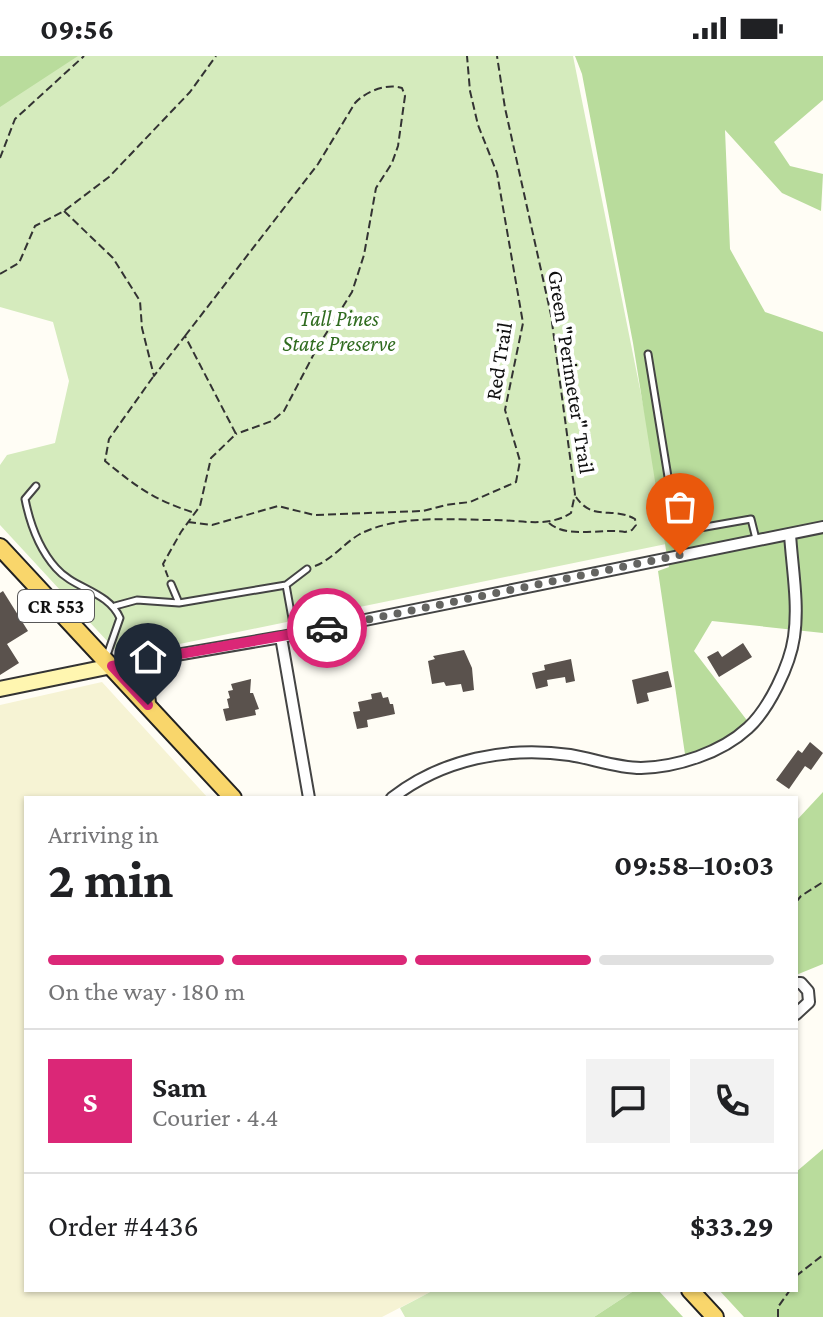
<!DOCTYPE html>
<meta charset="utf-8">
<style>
body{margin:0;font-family:"Crimson Pro",serif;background:#f2f2f2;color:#202124;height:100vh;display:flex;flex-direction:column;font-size:30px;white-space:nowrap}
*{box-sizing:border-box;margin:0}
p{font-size:26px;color:#757577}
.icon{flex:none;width:44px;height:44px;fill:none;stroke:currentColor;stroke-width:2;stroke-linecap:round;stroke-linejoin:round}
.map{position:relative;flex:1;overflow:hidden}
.details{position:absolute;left:24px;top:740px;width:774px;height:496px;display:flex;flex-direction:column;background:#fff;border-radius:0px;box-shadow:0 2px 6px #0004}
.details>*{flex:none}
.pin{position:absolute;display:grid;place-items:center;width:68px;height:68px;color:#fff;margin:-82px -34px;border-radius:50% 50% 50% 0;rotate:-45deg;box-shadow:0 0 8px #0007}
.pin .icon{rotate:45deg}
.courier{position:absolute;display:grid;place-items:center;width:80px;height:80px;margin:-40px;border:6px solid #db2777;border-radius:50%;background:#fff;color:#222;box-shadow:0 2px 10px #0007}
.summary em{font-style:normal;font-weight:700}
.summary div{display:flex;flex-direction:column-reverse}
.summary{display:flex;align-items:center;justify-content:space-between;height:136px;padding:0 24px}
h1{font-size:52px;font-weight:700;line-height:60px}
.bar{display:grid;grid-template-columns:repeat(4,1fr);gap:12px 8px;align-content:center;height:96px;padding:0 24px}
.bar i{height:10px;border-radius:6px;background:#e0e0e0}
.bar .active{background:#db2777}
.bar p{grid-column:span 4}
.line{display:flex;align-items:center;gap:20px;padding:0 24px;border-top:2px solid #e0e0e0}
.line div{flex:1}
.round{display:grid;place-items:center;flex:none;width:84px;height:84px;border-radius:0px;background:#f2f2f2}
.status{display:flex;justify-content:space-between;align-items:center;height:56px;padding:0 40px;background:#fff;direction:ltr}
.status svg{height:22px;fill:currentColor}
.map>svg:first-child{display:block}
.farmland{fill:#f6f3d4}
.green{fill:#d5ebbd}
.forest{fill:#b9dc9c}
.building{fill:#5a524d}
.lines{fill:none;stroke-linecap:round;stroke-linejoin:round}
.lane-casing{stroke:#444;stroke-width:9}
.street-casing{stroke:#444;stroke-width:14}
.secondary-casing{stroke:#333;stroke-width:18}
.primary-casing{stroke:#222;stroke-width:20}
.path{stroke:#333;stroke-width:2;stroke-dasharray:8 4;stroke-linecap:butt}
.lane{stroke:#fff;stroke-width:5}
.street{stroke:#fff;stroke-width:10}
.secondary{stroke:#fff6b0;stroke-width:14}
.primary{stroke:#f9d66b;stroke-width:16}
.done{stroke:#646461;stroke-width:8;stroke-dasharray:0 14.4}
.route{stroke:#db2777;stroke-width:10}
.labels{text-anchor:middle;stroke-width:8;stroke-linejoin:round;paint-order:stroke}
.shield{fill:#fff;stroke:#585858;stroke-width:2}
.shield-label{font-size:20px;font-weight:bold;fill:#111}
.park-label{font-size:22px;font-style:italic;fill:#2f6b1f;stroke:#fff}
.street-label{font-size:22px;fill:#111;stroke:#fff}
</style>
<div class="status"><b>09:56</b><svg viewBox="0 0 49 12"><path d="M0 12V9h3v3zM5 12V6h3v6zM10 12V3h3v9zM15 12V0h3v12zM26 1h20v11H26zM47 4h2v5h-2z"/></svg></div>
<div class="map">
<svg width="823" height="1261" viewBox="0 0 823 1261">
<rect width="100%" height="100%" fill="#fffdf5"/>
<!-- farmland -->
<path class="farmland" d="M102 626 208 742H26V1234H434L382 1261H0V649Z"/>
<!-- green -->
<path class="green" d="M0 0H573L671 487 121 600 0 469V409L7 399 55 387 69 325 53 266 0 251Z
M434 1234H635L594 1261H405L400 1252Z"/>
<!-- forest -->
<path class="forest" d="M0 0H78L0 51Z
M575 0H823V44L774 86 790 110 823 118 821 155 782 137 725 74 730 193 765 256 823 276V577L712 565 694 595 749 667 686 705 658 515 669 511 666 494 633 287 582 18Z
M823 736V908L796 919V765Z
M823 1093V1261H744L719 1234H796V1116Z
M635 1234H658L683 1261H594Z"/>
<!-- building -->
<path class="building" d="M3 535 28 575 7 588 19 607 0 619V537Z
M743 587 752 601 719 621 707 601 718 595 722 601Z
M464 594 472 612 474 634 463 636 461 628 446 630 444 626 432 628 428 605 435 603 433 600Z
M571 603 575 625 566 627 565 621 547 624 548 630 536 633 532 617 545 614 544 609Z
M668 615 672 631 647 637 649 645 637 648 632 624Z
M251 623 250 637H253L259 653 255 654 256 659 226 665 223 653 229 652 227 643 230 642 228 635 233 634 231 628Z
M381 636 383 642 388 641 390 648H393L395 658 367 664 368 671 357 673 353 656 360 655 358 646 372 643 371 638Z
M810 686 823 697 811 714 805 710 789 733 776 724 798 694 802 697Z"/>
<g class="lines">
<!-- lane casing -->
<g class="lane-casing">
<path id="lane" d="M648 298 677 476
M36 430 25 443C30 468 39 493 56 512 74 533 108 535 120 562L106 602
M680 499 677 476 751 463 756 483
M171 528 179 547
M286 529 295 579
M115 550 137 544 179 547 286 529 307 513"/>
</g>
<!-- street casing -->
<g class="street-casing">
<path id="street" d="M281 581 309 742
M112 610 281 581 823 471
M392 742C442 703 507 690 570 699 594 703 617 712 641 712 677 711 721 697 748 672 769 653 790 609 794 581 799 548 792 511 790 478
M796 927H801L808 935 809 946 796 958"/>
</g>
<!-- secondary casing -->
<g class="secondary-casing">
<path id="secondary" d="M0 633 112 610"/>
</g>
<!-- primary casing -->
<g class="primary-casing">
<path id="primary" d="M0 491 233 742
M147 647 144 622 150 615 171 601
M690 1234 715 1261"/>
</g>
<!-- path -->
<path class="path" d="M0 102 15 63 84 0
M64 155 113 202 140 245 142 272 154 320 185 280 236 378 211 402 200 450 181 476 163 508 168 521
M0 218 19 207 35 170 64 155 109 121 190 36 216 0
M185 280 318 108 355 47C365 36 386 27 402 32L405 40 398 90 392 107 376 132 364 199 352 236 317 292 284 355 272 365 236 378
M153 321 109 383 105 405C138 432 154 444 195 457
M188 466 212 469 278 450 314 459 423 455 446 449 470 446 516 426 520 405 505 354 523 267 497 117 478 69 470 35 467 0
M549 467C567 483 602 472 625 476L632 474 636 469 635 463C612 450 593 466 576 441
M315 510C333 503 344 487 360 478 399 458 452 464 494 464 521 464 548 472 571 457L575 438 551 259 505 52 497 0
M796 846 801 840 823 826
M796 1220 823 1199
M778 1261V1251L790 1234"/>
<!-- lane -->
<use href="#lane" class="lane"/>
<!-- street -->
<use href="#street" class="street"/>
<!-- secondary -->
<use href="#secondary" class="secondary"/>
<!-- primary -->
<use href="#primary" class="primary"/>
</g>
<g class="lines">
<!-- done -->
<path class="done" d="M327 572 680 499"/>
<!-- route -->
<path class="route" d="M148 649 112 610 327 572"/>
</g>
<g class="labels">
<!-- shield labels -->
<rect class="shield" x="18" y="534" width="76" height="32" rx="6"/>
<g class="shield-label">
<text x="56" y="557">CR 553</text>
</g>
<!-- park labels -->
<g class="park-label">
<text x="339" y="270">Tall Pines<tspan x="339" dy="25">State Preserve</tspan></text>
</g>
<!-- street labels -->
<g class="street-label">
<text transform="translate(498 305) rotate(-81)" y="8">Red Trail</text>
<text transform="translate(572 316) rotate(81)" y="8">Green "Perimeter" Trail</text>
</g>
</g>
</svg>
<div class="pin" style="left:680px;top:499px;background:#ea580c"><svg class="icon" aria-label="bag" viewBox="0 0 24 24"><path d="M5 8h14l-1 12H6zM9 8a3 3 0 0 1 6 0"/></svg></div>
<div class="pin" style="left:148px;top:649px;background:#1f2937"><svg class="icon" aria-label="home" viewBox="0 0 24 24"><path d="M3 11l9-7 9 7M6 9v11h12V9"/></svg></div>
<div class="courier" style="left:327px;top:572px"><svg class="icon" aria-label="car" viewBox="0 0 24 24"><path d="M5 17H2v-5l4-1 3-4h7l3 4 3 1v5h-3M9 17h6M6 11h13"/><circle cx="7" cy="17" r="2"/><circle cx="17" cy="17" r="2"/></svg></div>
<section class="details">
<div class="summary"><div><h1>2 min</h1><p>Arriving in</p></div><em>09:58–10:03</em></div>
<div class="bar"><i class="active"></i><i class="active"></i><i class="active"></i><i></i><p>On the way · 180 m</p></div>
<div class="line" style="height:144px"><b class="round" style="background:#db2777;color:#fff">S</b><div><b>Sam</b><p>Courier · 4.4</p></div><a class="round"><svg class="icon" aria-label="chat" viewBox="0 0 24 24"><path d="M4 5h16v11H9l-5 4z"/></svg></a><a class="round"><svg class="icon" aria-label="phone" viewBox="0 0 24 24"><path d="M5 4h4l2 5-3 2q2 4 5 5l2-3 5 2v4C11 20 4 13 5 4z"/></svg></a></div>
<div class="line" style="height:104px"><div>Order #4436</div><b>$33.29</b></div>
</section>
</div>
